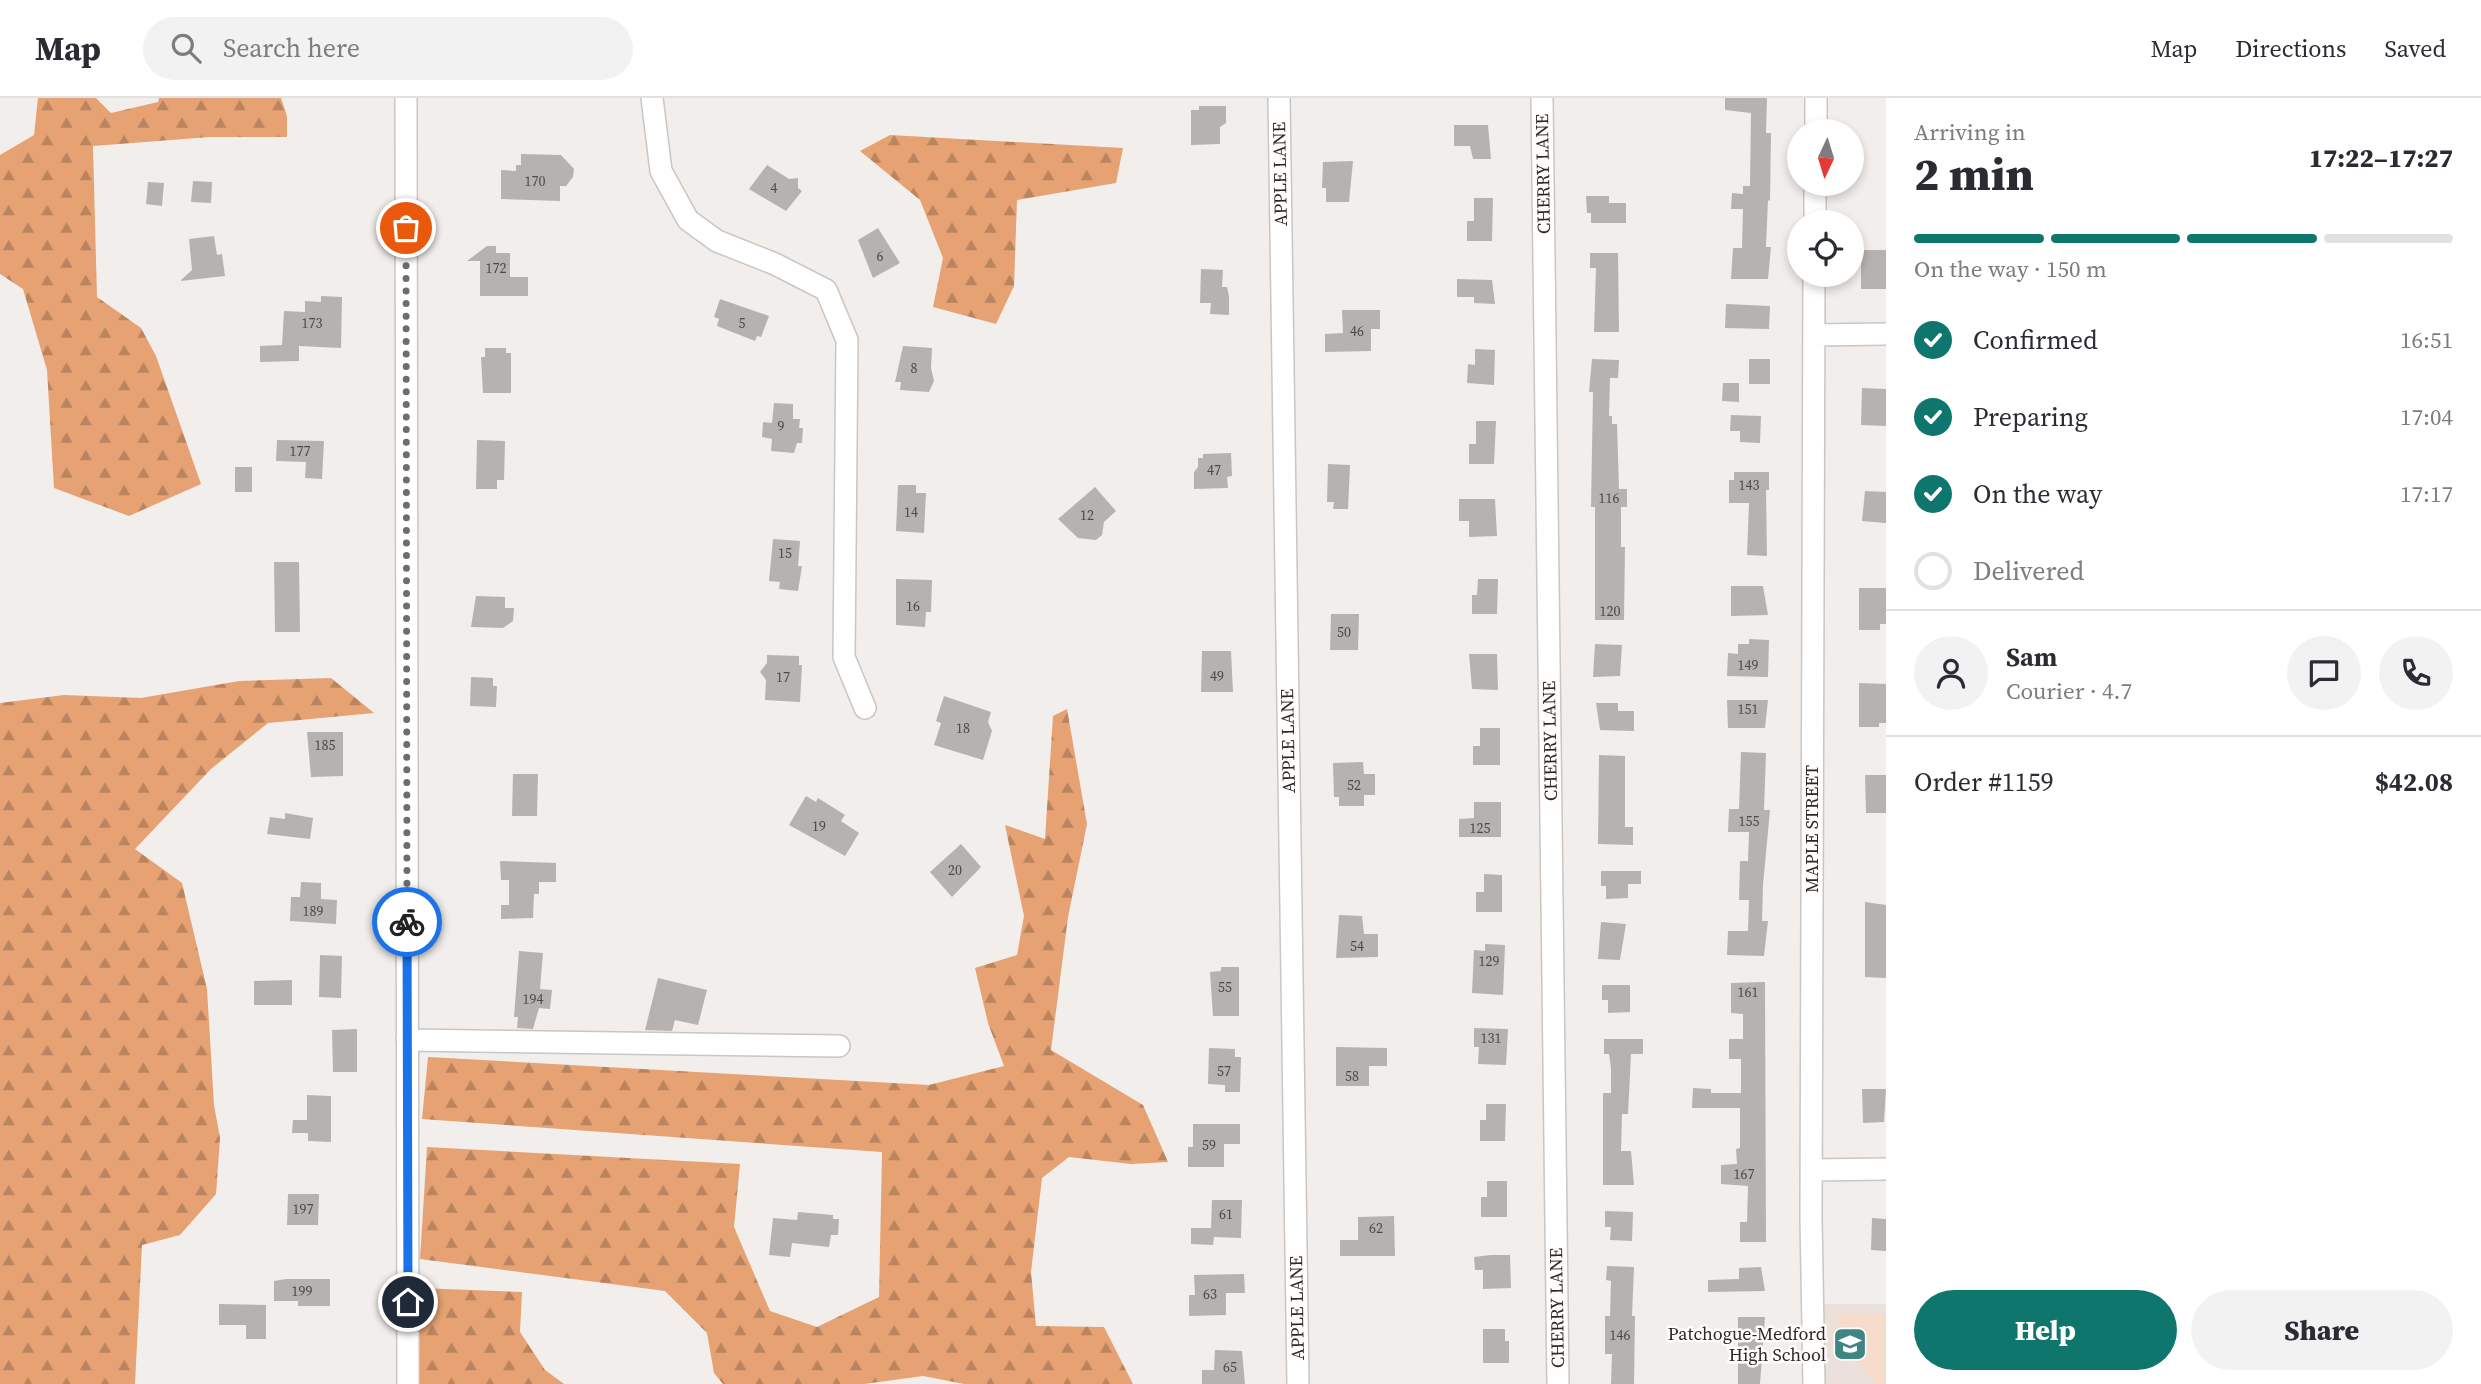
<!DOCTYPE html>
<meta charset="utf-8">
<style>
body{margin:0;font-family:"Source Serif 4",serif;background:#f2f2f3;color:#2b2b33;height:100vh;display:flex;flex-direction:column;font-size:26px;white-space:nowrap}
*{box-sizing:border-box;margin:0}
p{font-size:23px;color:#7c7c81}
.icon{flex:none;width:38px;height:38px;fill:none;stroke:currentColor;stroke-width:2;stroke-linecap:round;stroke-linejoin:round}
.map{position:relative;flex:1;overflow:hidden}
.drawer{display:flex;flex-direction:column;background:#fff;width:595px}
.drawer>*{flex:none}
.needle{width:46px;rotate:184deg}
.tools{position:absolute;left:1787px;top:21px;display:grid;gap:14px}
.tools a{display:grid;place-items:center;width:77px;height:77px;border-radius:50%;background:#fff;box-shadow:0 4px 10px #0003;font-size:35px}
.pin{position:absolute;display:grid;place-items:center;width:60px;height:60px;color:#fff;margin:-30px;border:4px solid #fff;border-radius:50%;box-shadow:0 2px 7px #0007}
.courier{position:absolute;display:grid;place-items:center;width:70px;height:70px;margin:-35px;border:5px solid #1a73e8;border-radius:50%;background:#fff;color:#222;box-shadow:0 2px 9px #0007}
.headline em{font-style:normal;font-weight:800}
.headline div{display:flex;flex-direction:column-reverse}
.headline{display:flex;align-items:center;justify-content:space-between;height:119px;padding:0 28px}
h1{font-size:46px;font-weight:800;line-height:52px}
.bar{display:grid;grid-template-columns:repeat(4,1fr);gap:10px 7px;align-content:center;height:84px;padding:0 28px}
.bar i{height:9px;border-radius:5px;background:#e1e1e2}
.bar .active{background:#0f766e}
.bar p{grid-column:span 4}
.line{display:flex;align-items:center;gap:18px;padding:0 28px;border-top:2px solid #e1e1e2}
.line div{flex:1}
.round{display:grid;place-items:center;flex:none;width:74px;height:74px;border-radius:37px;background:#f2f2f3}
ol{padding:0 28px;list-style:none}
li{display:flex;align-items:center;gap:21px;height:77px}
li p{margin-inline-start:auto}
li .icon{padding:7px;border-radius:50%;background:#0f766e;color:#fff;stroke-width:4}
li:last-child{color:#7c7c81}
li i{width:38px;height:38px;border:4px solid #e1e1e2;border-radius:50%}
.primary-button{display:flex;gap:14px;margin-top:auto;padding:14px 28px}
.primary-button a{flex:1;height:80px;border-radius:42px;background:#0f766e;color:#fff;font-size:28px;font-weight:800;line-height:80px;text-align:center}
.primary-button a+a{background:#f2f2f3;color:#2b2b33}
header{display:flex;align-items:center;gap:42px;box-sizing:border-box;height:98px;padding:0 35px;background:#fff;border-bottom:2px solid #e1e1e2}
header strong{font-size:33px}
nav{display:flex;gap:38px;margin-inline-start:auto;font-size:24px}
.search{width:490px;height:63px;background:#f2f2f3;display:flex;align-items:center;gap:18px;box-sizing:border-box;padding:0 24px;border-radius:38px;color:#7c7c81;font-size:26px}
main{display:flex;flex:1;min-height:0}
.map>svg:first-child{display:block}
.built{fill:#ebe1da}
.grass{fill:#f6dccb}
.forest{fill:url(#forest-firs)}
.building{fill:#b5b2b0}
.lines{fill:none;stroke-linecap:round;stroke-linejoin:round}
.minor-casing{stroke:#c9c6c4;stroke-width:24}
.minor{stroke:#fff;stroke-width:21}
.done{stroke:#6f6d6c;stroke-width:7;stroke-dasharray:0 12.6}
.route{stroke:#1a73e8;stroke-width:9}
.labels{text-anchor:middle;stroke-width:5;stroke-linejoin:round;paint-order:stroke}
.number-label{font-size:14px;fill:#4c4a49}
.street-label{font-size:18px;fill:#292727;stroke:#fffcfa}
.poi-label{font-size:18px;fill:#292727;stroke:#fffcfa;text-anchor:end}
</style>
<header>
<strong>Map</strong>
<div class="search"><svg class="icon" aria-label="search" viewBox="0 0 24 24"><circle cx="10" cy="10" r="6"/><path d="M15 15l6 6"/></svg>Search here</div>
<nav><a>Map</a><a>Directions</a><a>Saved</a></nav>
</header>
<main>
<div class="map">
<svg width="1886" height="1286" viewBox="0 0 1886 1286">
<defs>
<pattern id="forest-firs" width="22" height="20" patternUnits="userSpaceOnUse" patternTransform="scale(1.75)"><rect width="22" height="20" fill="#e6a272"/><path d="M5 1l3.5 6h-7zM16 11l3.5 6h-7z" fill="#ba845e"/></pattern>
</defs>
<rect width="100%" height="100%" fill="#f2eeec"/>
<!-- built -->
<path class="built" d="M1814 1206H1886V1286H1814Z"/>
<!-- grass -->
<path class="grass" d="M1837 1216H1886V1286H1878L1837 1244Z"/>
<!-- forest -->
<path class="forest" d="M38 0H96L111 15 158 4 159 0H281L287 18V39H210L93 48 97 199 141 230 156 258 201 386 129 418 54 390 47 272 23 191 0 176V57L34 37Z
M890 37 1123 50 1116 85 1017 102 1014 188 996 226 933 209 943 160 920 102 860 53Z
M331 580 374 615 268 625 211 671 135 751 182 785 207 891 214 1007 220 1040 216 1096 180 1137 142 1147 135 1286H0V605L64 597 141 600 239 583Z
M1067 611 1087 726 1068 819 1051 952 1143 1007 1168 1064 1131 1066 1069 1059 1042 1080 1031 1174 1036 1228 1104 1229 1133 1286H964L923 1278 864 1286H723L714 1275 707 1235 665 1193 420 1161 427 1049 740 1066 734 1129 770 1213 817 1229 879 1199 882 1054 422 1021 428 959 929 987 1004 968 988 925 975 870 1017 857 1024 818 1005 727 1045 741 1053 618Z
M418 1190 522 1194 520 1234 545 1272 564 1286H418Z"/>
<!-- building -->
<path class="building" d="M1725 0H1767L1766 35H1771L1770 103 1768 102 1766 149H1771L1768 181H1731L1733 150H1742L1743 111H1731L1732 95 1743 96V88H1750L1751 15 1725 12Z
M1199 8H1226V25L1220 29V46L1191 47V12H1199Z
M1454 27H1488L1491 61H1473L1470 48H1454Z
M521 56 561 57 574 71 573 79 566 88H560V103L501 101V72L516 73V67H521Z
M1353 63 1349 104H1326V90H1322L1323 64Z
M767 67 789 81 798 80V90L802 93 786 113 749 91Z
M193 83 212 84 211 105 191 104Z
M148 84 164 85 162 108 146 106Z
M1586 98H1609V105H1626V125H1591V115H1587Z
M1474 100H1493L1492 143H1467V123H1474Z
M878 130 900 165 873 180 858 142Z
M214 138 217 157 222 156 225 178 180 183 192 172 189 141Z
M487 148H496V155H510V179H528V198H480V163H467Z
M1861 152H1886V191H1861Z
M1590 155H1618L1619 234H1594L1596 170H1590Z
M1201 171 1223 172 1222 189H1227L1229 198V217L1210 216 1211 205H1200Z
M1457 181 1492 182 1495 206 1474 205V199H1457Z
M321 198 342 199 341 250 299 248V263L260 264V248L282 247 284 213 305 214V203L321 204Z
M720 201 769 218 761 239 757 238 755 243 717 228 719 221 714 219Z
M1726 206 1770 208 1769 231 1725 230Z
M1342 212H1380V231H1371V253L1325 254V236L1343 235Z
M903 248 932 250 931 270 934 283 929 294 900 292 901 284H895Z
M485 250H506V255H511V295H483L481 259H485Z
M1475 251 1495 252 1494 287 1467 285 1468 266 1475 267Z
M1592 261 1619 262 1618 280H1610L1609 318H1612V326H1617L1619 391H1627V409H1621V449H1625L1624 522H1595V409H1591L1593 294H1589Z
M1749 261H1770V286H1749Z
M1723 285H1739V304L1722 303Z
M1862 290 1886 291V328L1861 327Z
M774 305 793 306V321H800L799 330H803L802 345H797L794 355 771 353 772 341 762 339 763 324 772 325Z
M1731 317 1761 318 1760 345 1740 344V333H1730Z
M1476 323H1496L1494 366H1469V346H1476Z
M277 342 324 343 322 381 305 380 306 364 276 363Z
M477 342 505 343 504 382H497V391H476Z
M1231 355 1232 378 1227 379 1228 390 1194 391V374L1198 369V360H1203V356Z
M1328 366 1350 367 1348 411H1333L1334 404H1327Z
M235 369H252V394H235Z
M1734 374H1769V392H1766L1767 458 1747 457 1749 405H1729V382H1734Z
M898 387H916V395H926L924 435 896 433Z
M1095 389 1116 413 1104 424 1102 437 1096 442 1078 440 1058 421Z
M1865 393 1886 394V425L1862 423Z
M1459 401H1495L1497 438 1469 439V423H1459Z
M773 441 800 443 798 468H802L798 493 779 491 780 484 769 483Z
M274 464H299L300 534H275Z
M896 481 932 482 931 514H926L925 529 896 527Z
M1478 481H1498L1497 516H1472V497H1477Z
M1731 488H1763L1768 517 1731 518Z
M1859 490H1886V526H1880V532H1859Z
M476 498 505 499V510H514L513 523 503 530 471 529Z
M1331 516H1359L1358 552H1330Z
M1749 541 1769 542 1768 579 1727 578 1728 555 1738 556V546H1749Z
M1595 546 1622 547 1620 578 1593 579Z
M1202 553H1231L1233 594H1201Z
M1469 556H1497L1498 592 1472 591Z
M767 557 799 558V567H802L800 604 765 602 766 582 760 574 767 565Z
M471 579 493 580V588H497L496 609 470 608Z
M1859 585 1886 586V625H1879V629H1859Z
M944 598 991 614 988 624 992 633 983 662 934 647 941 625 936 623Z
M1727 602H1768L1765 630H1728Z
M1596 605H1618V613H1634V633L1600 632Z
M1480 630H1500V667H1473V648H1480Z
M307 634H343V678L311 679Z
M1741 654 1766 655 1764 712H1770L1763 787 1762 823H1768L1764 858 1727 857 1728 833H1748L1749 802H1739L1740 763H1748L1749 734H1728L1729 711H1739Z
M1599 657 1625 658V729H1633V747L1598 746Z
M1363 664 1364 676H1375V697H1364V708H1339V699H1334L1333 665Z
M513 676H538L537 718H512Z
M1865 677H1886V715H1866Z
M806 698 816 704 818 700 845 717 841 723 859 735 845 758 789 727Z
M1474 704H1501V739H1459V721L1474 720Z
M285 715 313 720 310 741 267 736 270 719 285 721Z
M961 746 981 769 952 799 930 774Z
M500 763 556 765V784H539V796H534L533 820 501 821V807H509V782H501Z
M1601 773H1641V786H1628V800L1606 801V788H1601Z
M1484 776 1502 777V814H1476V794H1484Z
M301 784 321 785V801L337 802 336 826 290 823 291 799H300Z
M1865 804 1886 807V880L1865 879Z
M1339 817 1362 818 1364 836H1378V859L1336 860Z
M1601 824 1626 826 1620 862 1598 861Z
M1485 846 1505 847 1503 897 1472 895 1474 852 1485 853Z
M519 853 543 855 540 891 552 892 550 911 539 910 533 931 517 930 518 919H514Z
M320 857 342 858 341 900 319 899Z
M1221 869H1239V918H1213L1210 874 1221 873Z
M658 880 707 892 698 927 675 922 672 933 645 932Z
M292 882V907H254V883Z
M1765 884 1766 1144H1740V1124H1747L1748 1088 1721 1086V1067L1737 1066 1736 1051 1740 1050V1010H1692L1693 990 1711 991V995H1741V961H1729V941H1743V916L1731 915V885Z
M1602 887H1630V914L1608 915V902H1602Z
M1474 930 1508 931 1506 967 1478 966 1479 949H1474Z
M357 931V974H333L332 932Z
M1604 941H1643V956H1631L1628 1016H1622L1621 1053H1631L1634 1087H1603V995H1611V970L1609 956H1604Z
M1336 949 1387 950V968H1369V988H1336Z
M1209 950 1235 951V959H1241L1240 994H1225V987L1208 986Z
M1862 991H1886L1884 1024 1863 1025Z
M307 997 331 998V1044L308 1043V1035H292L293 1022H307Z
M1486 1006H1506L1505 1043H1480V1022H1486Z
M1193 1026H1240V1046H1224V1069H1188V1049H1193Z
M1487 1083H1507V1119H1481V1099H1487Z
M288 1096H319L318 1127H287Z
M1212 1102H1242L1241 1140 1214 1139 1213 1147 1191 1146V1130H1211Z
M1605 1113 1633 1114 1632 1143 1610 1142 1611 1129H1605Z
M798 1114 833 1117V1121H839L838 1137H831L829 1149 792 1145 790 1159 769 1157 773 1120 797 1122Z
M1394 1118 1395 1158H1340V1142H1358V1119Z
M1872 1120 1886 1121V1153L1871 1152Z
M1491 1157H1510L1511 1190 1483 1191V1172H1475L1474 1159Z
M1607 1168 1634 1169 1632 1218H1635L1634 1286H1611L1612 1256H1605V1218H1610L1611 1183 1606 1182Z
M1761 1169 1765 1193 1708 1194V1182L1739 1181V1170Z
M1244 1176 1245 1195H1226V1217L1189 1218V1197H1195L1194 1177Z
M286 1181H330V1208H298V1203H274V1183Z
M219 1206 266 1207V1241H246V1227H219Z
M1738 1219H1765L1760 1286H1738Z
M1483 1231H1505V1243H1509V1265H1483Z
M1215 1252 1242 1253 1245 1286H1202V1272H1214Z"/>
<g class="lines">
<!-- minor casing -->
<g class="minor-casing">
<path id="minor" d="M406 0 408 1286
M652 0 661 73 688 122 717 143 775 166 826 192 847 242 844 559 865 610
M1279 0 1298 1286
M1542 0 1558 1286
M1816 33V0
M1815 124V86
M1814 237 1886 236
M407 942 839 948
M1811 1072 1886 1071
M1814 1286 1811 1120 1814 177"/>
</g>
<!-- minor -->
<use href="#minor" class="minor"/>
</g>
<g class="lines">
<!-- done -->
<path class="done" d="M406 130 407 824"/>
<!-- route -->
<path class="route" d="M407 824 408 1204"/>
</g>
<!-- icons -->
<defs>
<g id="school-square" transform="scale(1.75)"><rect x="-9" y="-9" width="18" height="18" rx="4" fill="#3e8684" stroke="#fffcfa"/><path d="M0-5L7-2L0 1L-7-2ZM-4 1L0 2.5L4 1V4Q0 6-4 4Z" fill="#fff"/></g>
</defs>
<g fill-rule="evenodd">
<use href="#school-square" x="1850" y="1246"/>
</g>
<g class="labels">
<!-- number labels -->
<g class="number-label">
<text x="535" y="88">170</text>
<text x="774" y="95">4</text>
<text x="880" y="163">6</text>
<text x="496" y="175">172</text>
<text x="312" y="230">173</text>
<text x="742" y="230">5</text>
<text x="1357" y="238">46</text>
<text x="914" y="275">8</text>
<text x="781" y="333">9</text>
<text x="300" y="358">177</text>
<text x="1214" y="377">47</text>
<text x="1749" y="392">143</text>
<text x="1609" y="405">116</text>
<text x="911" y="419">14</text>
<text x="1087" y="422">12</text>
<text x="785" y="460">15</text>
<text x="913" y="513">16</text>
<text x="1610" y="518">120</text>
<text x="1344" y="539">50</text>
<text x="1748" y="572">149</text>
<text x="1217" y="583">49</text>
<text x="783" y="584">17</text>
<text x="1748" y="616">151</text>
<text x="963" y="635">18</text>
<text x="325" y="652">185</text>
<text x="1354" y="692">52</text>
<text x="1749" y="728">155</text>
<text x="819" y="733">19</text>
<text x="1480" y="735">125</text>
<text x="955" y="777">20</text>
<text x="313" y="818">189</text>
<text x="1357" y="853">54</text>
<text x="1489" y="868">129</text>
<text x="1225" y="894">55</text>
<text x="1748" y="899">161</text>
<text x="533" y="906">194</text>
<text x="1491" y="945">131</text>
<text x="1224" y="978">57</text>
<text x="1352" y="983">58</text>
<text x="1209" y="1052">59</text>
<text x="1744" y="1081">167</text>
<text x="303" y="1116">197</text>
<text x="1226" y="1121">61</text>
<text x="1376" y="1135">62</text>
<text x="302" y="1198">199</text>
<text x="1210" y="1201">63</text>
<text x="1620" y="1242">146</text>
<text x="1230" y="1274">65</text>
</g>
<!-- street labels -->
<g class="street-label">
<text transform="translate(1280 76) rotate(-91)" y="6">APPLE LANE</text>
<text transform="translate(1543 76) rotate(-91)" y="6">CHERRY LANE</text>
<text transform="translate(1288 643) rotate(-91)" y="6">APPLE LANE</text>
<text transform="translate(1550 643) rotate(-91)" y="6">CHERRY LANE</text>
<text transform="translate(1812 731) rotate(-90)" y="6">MAPLE STREET</text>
<text transform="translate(1297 1210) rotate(-91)" y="6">APPLE LANE</text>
<text transform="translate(1557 1210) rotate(-91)" y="6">CHERRY LANE</text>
</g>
<!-- poi labels -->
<g class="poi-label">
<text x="1826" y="1242">Patchogue-Medford<tspan x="1826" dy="21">High School</tspan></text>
</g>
</g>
</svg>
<div class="tools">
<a><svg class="needle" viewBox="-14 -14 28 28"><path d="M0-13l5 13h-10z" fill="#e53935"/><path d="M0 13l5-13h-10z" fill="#7c7c81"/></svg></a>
<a><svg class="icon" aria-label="locate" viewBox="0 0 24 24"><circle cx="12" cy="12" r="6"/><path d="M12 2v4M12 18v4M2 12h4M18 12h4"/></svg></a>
</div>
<div class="pin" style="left:406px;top:130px;background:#ea580c"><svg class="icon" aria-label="bag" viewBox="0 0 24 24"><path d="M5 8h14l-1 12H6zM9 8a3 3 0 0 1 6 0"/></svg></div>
<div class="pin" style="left:408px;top:1204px;background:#1f2937"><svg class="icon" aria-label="home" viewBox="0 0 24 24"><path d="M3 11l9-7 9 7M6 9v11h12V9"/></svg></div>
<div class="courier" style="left:407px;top:824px"><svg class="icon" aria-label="bike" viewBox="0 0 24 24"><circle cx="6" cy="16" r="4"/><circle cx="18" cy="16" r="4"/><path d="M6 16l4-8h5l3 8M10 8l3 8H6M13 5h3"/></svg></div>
</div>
<section class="drawer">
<div class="headline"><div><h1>2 min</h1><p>Arriving in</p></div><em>17:22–17:27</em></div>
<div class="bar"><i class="active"></i><i class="active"></i><i class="active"></i><i></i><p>On the way · 150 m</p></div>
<ol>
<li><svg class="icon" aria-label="check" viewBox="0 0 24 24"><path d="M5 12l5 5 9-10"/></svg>Confirmed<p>16:51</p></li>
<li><svg class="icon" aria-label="check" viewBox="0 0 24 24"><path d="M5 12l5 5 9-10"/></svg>Preparing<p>17:04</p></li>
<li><svg class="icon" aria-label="check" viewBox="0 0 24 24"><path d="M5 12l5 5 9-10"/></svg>On the way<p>17:17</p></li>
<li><i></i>Delivered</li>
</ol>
<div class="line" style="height:126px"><a class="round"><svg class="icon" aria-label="person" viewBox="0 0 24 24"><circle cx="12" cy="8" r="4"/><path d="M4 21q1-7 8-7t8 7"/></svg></a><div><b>Sam</b><p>Courier · 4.7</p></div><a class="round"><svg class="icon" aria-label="chat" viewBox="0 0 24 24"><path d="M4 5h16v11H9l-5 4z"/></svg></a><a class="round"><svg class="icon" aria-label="phone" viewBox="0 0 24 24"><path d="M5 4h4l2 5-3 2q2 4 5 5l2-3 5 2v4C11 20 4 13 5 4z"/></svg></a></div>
<div class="line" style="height:91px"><div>Order #1159</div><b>$42.08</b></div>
<div class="primary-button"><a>Help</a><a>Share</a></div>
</section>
</main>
